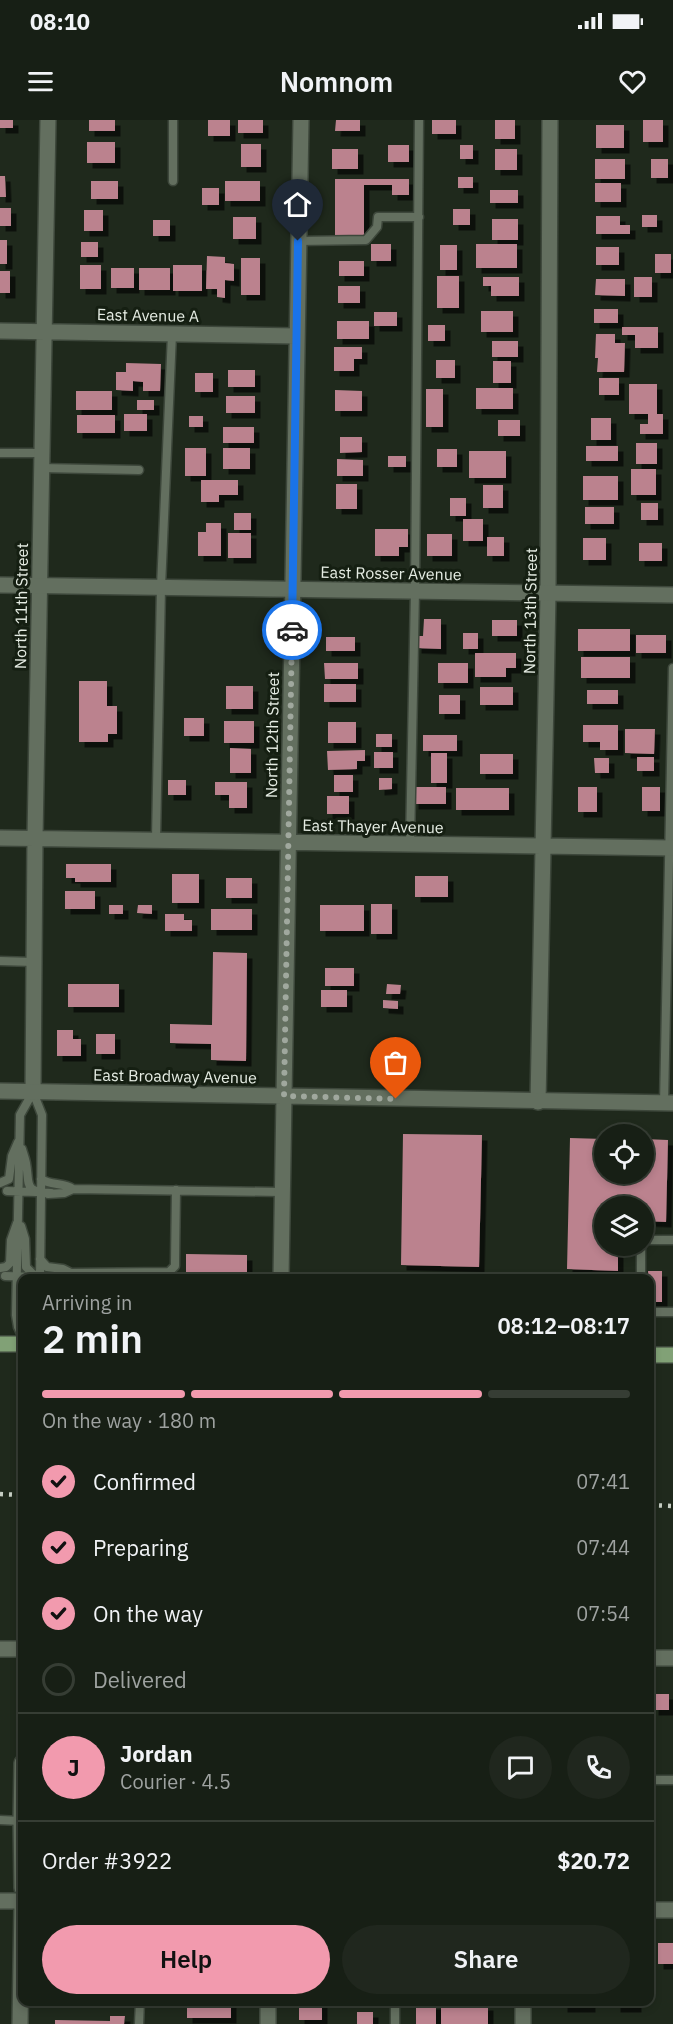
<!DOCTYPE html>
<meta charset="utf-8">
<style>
body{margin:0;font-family:"IBM Plex Sans",sans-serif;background:#20271e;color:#f1f3f6;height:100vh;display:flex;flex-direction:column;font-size:22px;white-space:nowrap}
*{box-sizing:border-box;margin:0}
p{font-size:20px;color:#9ea2a0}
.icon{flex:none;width:33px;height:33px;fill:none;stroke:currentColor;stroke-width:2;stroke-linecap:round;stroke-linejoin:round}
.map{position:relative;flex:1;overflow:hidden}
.details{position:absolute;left:18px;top:1154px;width:636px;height:732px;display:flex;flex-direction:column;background:#171f15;border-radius:12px;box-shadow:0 3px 9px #0003,0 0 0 2px #363d34}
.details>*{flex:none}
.controls{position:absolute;left:594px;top:1004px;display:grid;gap:12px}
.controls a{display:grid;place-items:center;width:60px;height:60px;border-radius:50%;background:#171f15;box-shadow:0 3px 9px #0003,0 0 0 2px #363d34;font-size:30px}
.pin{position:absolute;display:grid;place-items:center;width:51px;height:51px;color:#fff;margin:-62px -26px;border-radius:50% 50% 50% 0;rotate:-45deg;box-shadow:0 0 6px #0007}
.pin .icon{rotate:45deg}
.courier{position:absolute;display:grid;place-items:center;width:60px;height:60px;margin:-30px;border:4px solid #1a73e8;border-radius:50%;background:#fff;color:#222;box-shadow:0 2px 8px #0007}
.summary em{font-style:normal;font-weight:600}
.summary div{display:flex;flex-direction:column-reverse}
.summary{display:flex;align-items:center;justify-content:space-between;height:102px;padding:0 24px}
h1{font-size:39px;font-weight:600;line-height:45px}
.bar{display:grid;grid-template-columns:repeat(4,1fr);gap:9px 6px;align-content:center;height:72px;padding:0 24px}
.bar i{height:8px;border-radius:4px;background:#363d34}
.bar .on{background:#f29aae}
.bar p{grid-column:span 4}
.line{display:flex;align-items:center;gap:15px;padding:0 24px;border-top:2px solid #363d34}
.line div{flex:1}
.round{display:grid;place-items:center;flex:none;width:63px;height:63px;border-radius:32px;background:#20271e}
ol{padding:0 24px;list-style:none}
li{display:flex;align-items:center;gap:18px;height:66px}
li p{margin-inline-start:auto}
li .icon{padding:6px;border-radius:50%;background:#f29aae;color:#111;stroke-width:4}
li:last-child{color:#9ea2a0}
li i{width:33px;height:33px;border:3px solid #363d34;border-radius:50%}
.primary-button{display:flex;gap:12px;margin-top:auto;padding:12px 24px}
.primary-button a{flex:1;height:69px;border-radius:36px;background:#f29aae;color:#111;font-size:24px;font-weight:600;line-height:69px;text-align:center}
.primary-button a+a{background:#20271e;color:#f1f3f6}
.status{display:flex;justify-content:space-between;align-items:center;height:42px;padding:0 30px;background:#171f15;direction:ltr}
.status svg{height:16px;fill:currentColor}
header{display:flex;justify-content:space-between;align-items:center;height:78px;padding:0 24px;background:#171f15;font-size:27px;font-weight:600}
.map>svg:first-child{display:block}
.building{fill:#bb828e;filter:url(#shadow)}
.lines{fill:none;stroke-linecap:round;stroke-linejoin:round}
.service-casing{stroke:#3d473b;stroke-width:11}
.minor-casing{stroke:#3d473b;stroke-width:18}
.tertiary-casing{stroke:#3d473b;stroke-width:18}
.primary-casing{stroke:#3d473b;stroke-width:18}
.service{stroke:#636f5f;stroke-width:8}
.minor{stroke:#636f5f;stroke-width:15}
.tertiary{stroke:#636f5f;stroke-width:15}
.primary{stroke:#81a176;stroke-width:15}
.rail{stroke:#c6cec4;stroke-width:4.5;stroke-dasharray:3 6;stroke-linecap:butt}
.done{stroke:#a0a89e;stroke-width:6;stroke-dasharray:0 10.8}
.route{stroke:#1a73e8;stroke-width:8}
.labels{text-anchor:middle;stroke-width:6;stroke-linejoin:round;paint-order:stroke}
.street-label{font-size:16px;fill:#e6ede4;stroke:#151f12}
</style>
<div class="status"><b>08:10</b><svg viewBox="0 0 49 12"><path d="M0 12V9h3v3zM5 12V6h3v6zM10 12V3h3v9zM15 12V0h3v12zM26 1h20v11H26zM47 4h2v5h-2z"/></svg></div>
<header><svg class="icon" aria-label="menu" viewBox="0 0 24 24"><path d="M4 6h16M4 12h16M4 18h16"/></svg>Nomnom<svg class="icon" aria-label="heart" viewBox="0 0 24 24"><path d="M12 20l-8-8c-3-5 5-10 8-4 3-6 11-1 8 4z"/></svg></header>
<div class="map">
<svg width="673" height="1904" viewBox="0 0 673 1904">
<defs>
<filter id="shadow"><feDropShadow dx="5.5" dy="5.5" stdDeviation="0" flood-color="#0009"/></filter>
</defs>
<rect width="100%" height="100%" fill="#1f291c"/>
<!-- building -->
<path class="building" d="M0 0H13V8H0Z
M89 0H115V11H89Z
M208 0H230V16H208Z
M238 0H263V13H238Z
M336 0H360V11H335Z
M432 0H456V14H432Z
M495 0H515V19H495Z
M643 0H663V22H643Z
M596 5H624V28H596Z
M87 22H115V43H87Z
M241 24H261V47H241Z
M388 25H409V42H388Z
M460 25H473V39H460Z
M332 29H358V49H332Z
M495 29H517V50H495Z
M595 39H625V59H595Z
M651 39H668V58H651Z
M0 56H5L6 77H0Z
M458 57H473V68H458Z
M335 59H409V75H392V65H364V115H335Z
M91 61H118V79H91Z
M225 61H260V81H225Z
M595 63H621V82H595Z
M202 68H219V85H202Z
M490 70H518V83H490Z
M0 88H11V106H0Z
M453 89H470V105H453Z
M84 90H103V111H84Z
M642 95H657V107H642Z
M596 96H620V105H630V114H596Z
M233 97H256V119H233Z
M492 99H518V120H492Z
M153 100H170V116H153Z
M0 120H7V144H0Z
M81 122H98V137H81Z
M371 124H391V141H371Z
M476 124H517V148H476Z
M440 125H457V150H440Z
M596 127H619V145H596Z
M655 134H671V153H655Z
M207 136 225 137V143L234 144V161L225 160V178L217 177V169H206Z
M241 138H260V175H241Z
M339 141H364V156H339Z
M80 145H101V169H80Z
M173 145H202V171H173Z
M111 148H134V168H111Z
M139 148H170V170H139Z
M0 151H10V173H0Z
M437 156H459V188H437Z
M483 157H519V176H491V166H483Z
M634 157H652V177H634Z
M596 159H625V176L595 175Z
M338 166H360V183H338Z
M594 189H618V203H594Z
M481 191H513V212H481Z
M374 192H397V206H374Z
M337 201H369V219H337Z
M428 205H445V221H428Z
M622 207H658V228H635V215H622Z
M596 214H615V223H625L624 252H597L598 238H595Z
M492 221H518V237H492Z
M334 227H362V239H354V251H334Z
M436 240H455V258H436Z
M493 241H511V263H493Z
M126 243 161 244 160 271H143V262L133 261V271L116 270V252H126Z
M228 250H255V267H228Z
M195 253H213V272H195Z
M599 258H619V275H599Z
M629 264H657V294H663V314H640V304H648V294H629Z
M476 268H513V289H476Z
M426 269H443V307H426Z
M335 270 362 271V291H335Z
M76 271H112V290H76Z
M226 276H255V293H226Z
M137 280H154V290H137Z
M124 294H147V311H124Z
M77 295H115V313H77Z
M189 296H203V307H189Z
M591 298H611V320H591Z
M498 300H520V316H498Z
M223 307H254V323H223Z
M340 317H362V332L340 333Z
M636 323H657V344H636Z
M586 326H618V341H586Z
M185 328H206V356H185Z
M223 328H250V349H223Z
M437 329H457V347H437Z
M469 331H506V358H469Z
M388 336H406V347H388Z
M337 339 363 340V356H337Z
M631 349H656V375H631Z
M583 356H618V380H583Z
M201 360H238V375H219V382H201Z
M336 364H357V389H336Z
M483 365H503V388H483Z
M450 378H466V396H450Z
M641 383H658V400H641Z
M585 387H614V404H585Z
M234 393H251V410H234Z
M463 399H483V421H463Z
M206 403H221V436H198V412H206Z
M375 409H408V427H399V436H375Z
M228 413H251V438H228Z
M427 414H452V436H427Z
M487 417H504V436H487Z
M583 418H606V440H583Z
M639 423H662V441H639Z
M424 499H441V529L416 528V516H423Z
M492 500H517V516H492Z
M578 509H630V531H578Z
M463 513H478V529H463Z
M636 515H666V533H636Z
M326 517H355V531H326Z
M475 533H516V548H506V557H475Z
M581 537H630V558H581Z
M324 543H358V559H325Z
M438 543H468V563H438Z
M79 561H107V586H117V614H108V622H79Z
M324 564H356V582H324Z
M226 566H253V589H226Z
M480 567H513V585H480Z
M587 570H618V584H587Z
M439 575H460V594H439Z
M184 598H204V616H184Z
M224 601H254V623H224Z
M328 602H356V623H328Z
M583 605H618V630H600V622H583Z
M625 609H655L654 634 625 633Z
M376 614H392V627H376Z
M423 615H457V631H423Z
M230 628 251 629V653H230Z
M365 630V641H357V649L328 650 327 631Z
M374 632H393V648H374Z
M431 633H447V663H431Z
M480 634H513V654H480Z
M637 637H654V651H637Z
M594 638H609V653H595Z
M334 655H353V672H334Z
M379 658H392V669L379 670Z
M168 660H186V675H168Z
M215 662H247V688H229V675H215Z
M413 667H446V684H413Z
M578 667H597V692H578Z
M642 667H660V691H642Z
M456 668H509V690H456Z
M327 676H349V694H327Z
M66 744H111V762H75V758H66Z
M172 754H199V783H172Z
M415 756H448V777H415Z
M226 758H252V778H226Z
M65 771H95V789H65Z
M371 784H392V814H371Z
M109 785H123V794H109Z
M138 785H152V794L137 793Z
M320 785H364V811H320Z
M211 789H252V810H211Z
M165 794H184V800H192V811H165Z
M213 832 247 833 246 941 211 940V924L170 923V904L212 905Z
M325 848H354V866H325Z
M68 864H119V887H68Z
M387 864 401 865 400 874H386Z
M321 870H347V887H321Z
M383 880 398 881V889L383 888Z
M57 910H73V919H81V936H57Z
M96 914H115V934H96Z
M394 922H409V944H394Z
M403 1014 482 1015 479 1147 401 1145Z
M570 1018 604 1019V1053H644V1019L668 1020 666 1102 644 1101V1086H604V1125H618V1151L567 1149Z
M186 1134 247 1135V1158H186Z
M648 1151H662V1182H650Z
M653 1574H669V1590H653Z
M658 1823H673V1844H658Z
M187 1881H231V1898H187Z
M562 1881H590V1887H562Z
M615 1881H636V1887H615Z
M299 1882H322V1900H299Z
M416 1884H436V1904H416Z
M441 1885H488V1904H441Z
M357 1892H373V1904H357Z
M110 1896H125L124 1904H55V1900L110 1901Z"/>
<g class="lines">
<!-- service casing -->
<g class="service-casing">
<path id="service" d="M173 0V61
M298 121 366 120 377 107 378 97H419
M0 333H41
M41 348 139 350
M156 719 161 467 172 214
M410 724 415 471 419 0
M0 841 34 842
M33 972 42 995 40 1158
M664 983 673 548
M22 1029C23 1033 25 1038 26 1043 30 1065 23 1072 51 1073
M41 1059C51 1066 63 1062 73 1069L281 1072
M0 1063 9 1059 12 1036 18 1022
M7 1071 36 1072
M48 1074 64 1073 73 1069
M21 1106 25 1119 26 1147 33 1154 43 1157
M644 1120H673
M40 1139 47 1147 63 1149 71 1153
M0 1148 6 1147 10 1143 11 1120 17 1103
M5 1156 38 1157
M50 1158H63L71 1153 169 1152 175 1146V1142L176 1070
M641 1158V1125
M650 1192H673
M22 1216 18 1207 16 1195 20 995 33 972
M650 1660H673
M0 1700 21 1701
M139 1904 140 1881
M395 1904V1881"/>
</g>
<!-- minor casing -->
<g class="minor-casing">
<path id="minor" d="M0 211 296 216
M0 718 673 728
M33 972 35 718 48 0
M284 976 301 0
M538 982 548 474 550 0
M22 1643 21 1701 22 1768
M0 1781H22
M650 1790H673
M20 1904 22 1785
M523 1904V1881"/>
</g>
<!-- tertiary casing -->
<g class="tertiary-casing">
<path id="tertiary" d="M0 465 673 475
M0 971 673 983
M281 1158 284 976
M0 1529H22
M650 1538H673
M268 1904V1881"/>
</g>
<!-- primary casing -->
<g class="primary-casing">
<path id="primary" d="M0 1224H22
M650 1235H673"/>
</g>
<!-- service -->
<use href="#service" class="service"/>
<!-- minor -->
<use href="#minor" class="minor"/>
<!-- tertiary -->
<use href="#tertiary" class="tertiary"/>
<!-- primary -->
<use href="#primary" class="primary"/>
<!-- rail -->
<path class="rail" d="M0 1374 22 1375
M650 1385 673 1386"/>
</g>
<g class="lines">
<!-- done -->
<path class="done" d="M292 510 284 976 396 979"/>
<!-- route -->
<path class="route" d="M292 510 298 121"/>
</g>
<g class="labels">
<!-- street labels -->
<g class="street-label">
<text transform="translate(148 195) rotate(1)" y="6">East Avenue A</text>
<text transform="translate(391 453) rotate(1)" y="6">East Rosser Avenue</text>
<text transform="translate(21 486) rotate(-89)" y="6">North 11th Street</text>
<text transform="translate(530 491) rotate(-89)" y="6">North 13th Street</text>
<text transform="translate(272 615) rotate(-89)" y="6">North 12th Street</text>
<text transform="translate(373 706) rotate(1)" y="6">East Thayer Avenue</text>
<text transform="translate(175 956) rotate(1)" y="6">East Broadway Avenue</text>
</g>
</g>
</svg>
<div class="controls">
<a><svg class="icon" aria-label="locate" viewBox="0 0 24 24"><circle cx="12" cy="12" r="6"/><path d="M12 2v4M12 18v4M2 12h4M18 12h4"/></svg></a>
<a><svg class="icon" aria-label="layers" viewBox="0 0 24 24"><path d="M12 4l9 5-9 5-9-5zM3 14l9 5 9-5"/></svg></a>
</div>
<div class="pin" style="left:396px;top:979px;background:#ea580c"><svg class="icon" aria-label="bag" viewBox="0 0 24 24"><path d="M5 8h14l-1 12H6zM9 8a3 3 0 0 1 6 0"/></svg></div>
<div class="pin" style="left:298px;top:121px;background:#1f2937"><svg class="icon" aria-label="home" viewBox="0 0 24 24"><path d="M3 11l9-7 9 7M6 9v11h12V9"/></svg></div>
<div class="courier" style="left:292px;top:510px"><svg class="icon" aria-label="car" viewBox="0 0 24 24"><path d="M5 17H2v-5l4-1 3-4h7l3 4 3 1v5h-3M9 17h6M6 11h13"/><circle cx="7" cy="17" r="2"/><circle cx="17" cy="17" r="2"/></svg></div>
<section class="details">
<div class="summary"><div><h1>2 min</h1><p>Arriving in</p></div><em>08:12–08:17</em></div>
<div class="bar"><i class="on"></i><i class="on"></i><i class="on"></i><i></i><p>On the way · 180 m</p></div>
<ol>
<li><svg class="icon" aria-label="check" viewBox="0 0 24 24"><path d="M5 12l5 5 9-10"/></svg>Confirmed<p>07:41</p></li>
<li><svg class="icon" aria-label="check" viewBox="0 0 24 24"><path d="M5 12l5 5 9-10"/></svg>Preparing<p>07:44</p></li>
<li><svg class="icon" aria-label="check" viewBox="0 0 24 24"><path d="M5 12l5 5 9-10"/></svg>On the way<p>07:54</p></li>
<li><i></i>Delivered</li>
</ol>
<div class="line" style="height:108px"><b class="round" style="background:#f29aae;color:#111">J</b><div><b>Jordan</b><p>Courier · 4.5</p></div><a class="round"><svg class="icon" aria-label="chat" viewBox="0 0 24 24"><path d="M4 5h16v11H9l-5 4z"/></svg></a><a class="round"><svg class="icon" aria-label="phone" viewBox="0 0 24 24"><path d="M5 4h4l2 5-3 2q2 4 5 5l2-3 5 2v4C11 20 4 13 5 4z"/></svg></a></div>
<div class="line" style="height:78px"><div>Order #3922</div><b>$20.72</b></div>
<div class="primary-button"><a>Help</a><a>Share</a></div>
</section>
</div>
